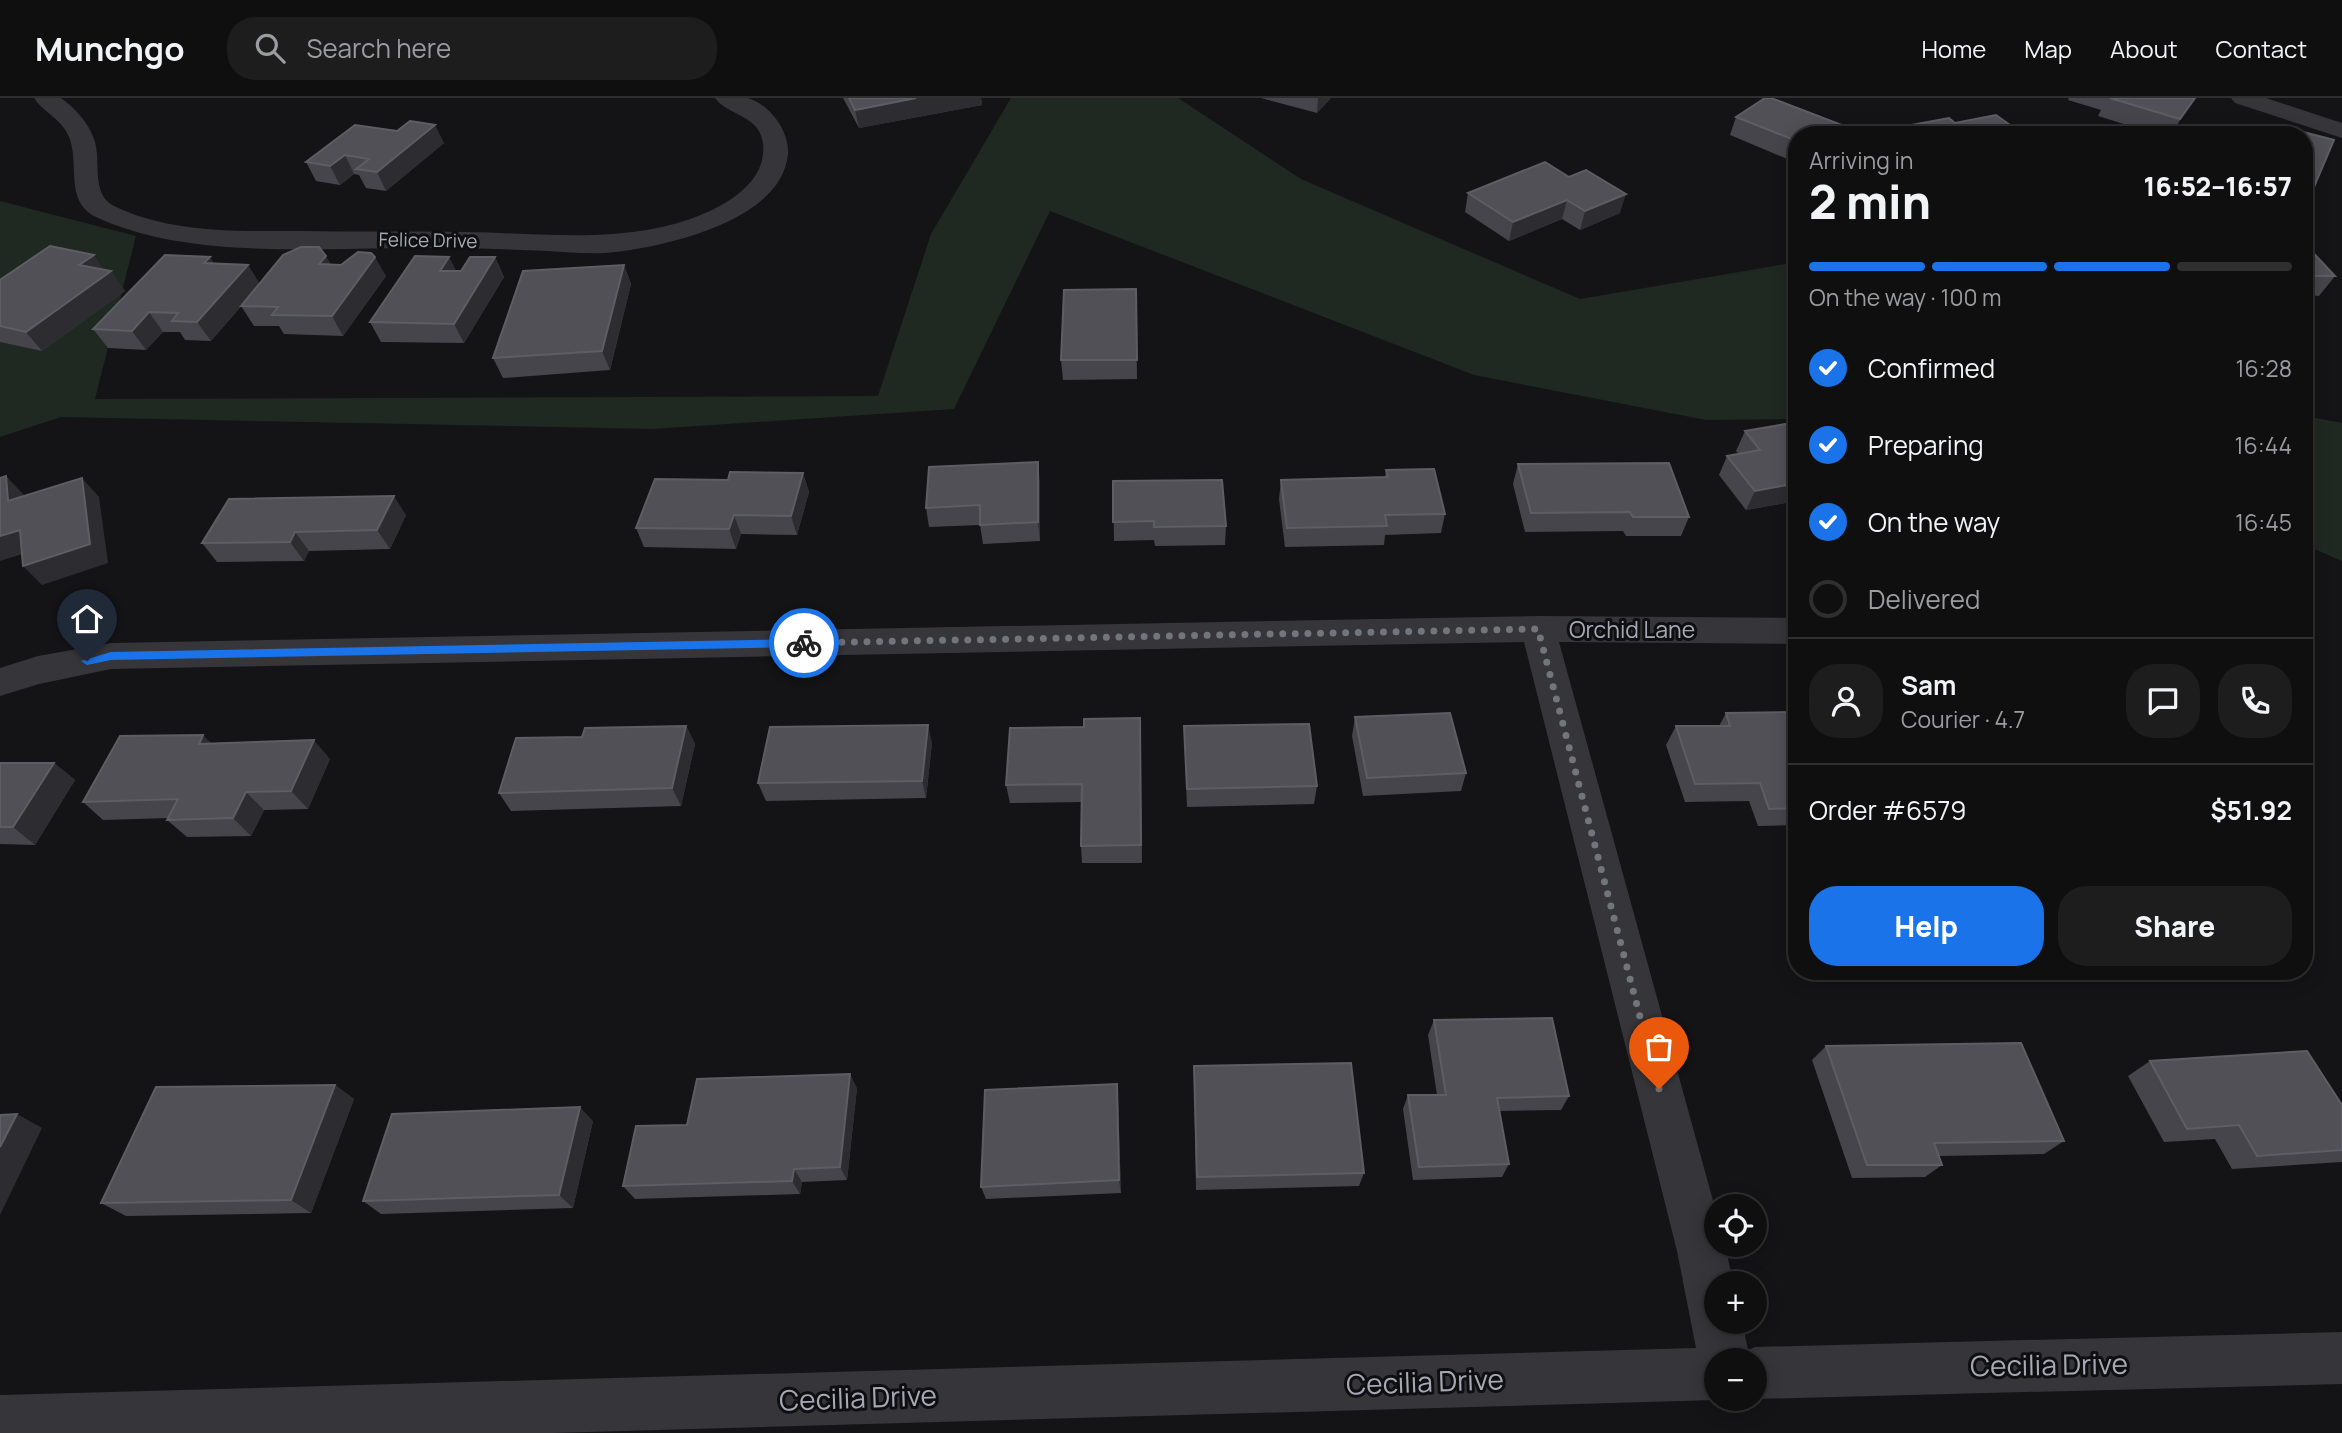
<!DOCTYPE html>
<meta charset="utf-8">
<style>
body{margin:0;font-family:Manrope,sans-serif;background:#1d1d1e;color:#f1f3f6;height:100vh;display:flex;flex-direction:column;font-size:26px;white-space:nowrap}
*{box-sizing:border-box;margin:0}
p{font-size:23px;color:#9b9c9f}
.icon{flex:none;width:38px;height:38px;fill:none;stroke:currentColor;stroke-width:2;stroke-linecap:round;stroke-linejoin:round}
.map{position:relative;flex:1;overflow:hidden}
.side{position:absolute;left:1788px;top:28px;width:525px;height:854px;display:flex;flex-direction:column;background:#0f0f10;border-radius:28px;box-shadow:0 4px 18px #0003,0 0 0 2px #2f2f30}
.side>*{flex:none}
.tools{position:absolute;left:1704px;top:1096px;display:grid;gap:14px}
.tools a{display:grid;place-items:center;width:63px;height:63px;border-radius:50%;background:#0f0f10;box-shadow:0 4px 18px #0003,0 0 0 2px #2f2f30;font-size:35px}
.pin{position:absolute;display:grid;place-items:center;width:60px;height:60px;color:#fff;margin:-72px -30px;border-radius:50% 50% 50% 0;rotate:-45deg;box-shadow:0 0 7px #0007}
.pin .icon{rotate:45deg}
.courier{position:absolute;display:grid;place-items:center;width:70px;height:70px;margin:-35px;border:5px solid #1a73e8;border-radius:50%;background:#fff;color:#222;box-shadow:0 2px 9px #0007}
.headline em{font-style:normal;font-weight:800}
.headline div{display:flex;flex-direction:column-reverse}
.headline{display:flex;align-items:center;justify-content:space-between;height:119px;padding:0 21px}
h1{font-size:46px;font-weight:800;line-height:52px}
.bar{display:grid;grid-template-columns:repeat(4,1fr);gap:10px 7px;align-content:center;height:84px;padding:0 21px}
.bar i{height:9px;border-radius:5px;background:#2f2f30}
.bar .active{background:#1a73e8}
.bar p{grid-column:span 4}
.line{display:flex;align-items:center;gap:18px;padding:0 21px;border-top:2px solid #2f2f30}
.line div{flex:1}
.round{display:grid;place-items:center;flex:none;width:74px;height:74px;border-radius:28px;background:#1d1d1e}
ol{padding:0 21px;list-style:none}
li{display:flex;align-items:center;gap:21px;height:77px}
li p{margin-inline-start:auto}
li .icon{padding:7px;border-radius:50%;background:#1a73e8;color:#fff;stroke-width:4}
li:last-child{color:#9b9c9f}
li i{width:38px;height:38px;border:4px solid #2f2f30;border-radius:50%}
.primary-button{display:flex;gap:14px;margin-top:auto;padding:14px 21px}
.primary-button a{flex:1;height:80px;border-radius:28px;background:#1a73e8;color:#fff;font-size:28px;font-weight:800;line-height:80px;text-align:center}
.primary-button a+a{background:#1d1d1e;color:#f1f3f6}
header{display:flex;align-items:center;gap:42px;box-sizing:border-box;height:98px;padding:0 35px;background:#0f0f10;border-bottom:2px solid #2f2f30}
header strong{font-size:33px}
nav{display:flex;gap:38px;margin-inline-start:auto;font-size:24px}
.search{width:490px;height:63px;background:#1d1d1e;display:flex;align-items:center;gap:18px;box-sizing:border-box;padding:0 24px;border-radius:28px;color:#9b9c9f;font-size:26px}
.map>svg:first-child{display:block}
.green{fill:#202822}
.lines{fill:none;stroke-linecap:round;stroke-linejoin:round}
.street{fill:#35353a;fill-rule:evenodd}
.wall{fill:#45454b}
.shaded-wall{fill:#2d2d31}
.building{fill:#505056;stroke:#5d5e65;stroke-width:2}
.route{fill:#1a73e8}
.done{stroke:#73757d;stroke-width:7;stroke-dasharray:0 12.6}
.labels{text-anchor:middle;stroke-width:6;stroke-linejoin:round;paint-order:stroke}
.far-street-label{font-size:19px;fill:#a6a9b5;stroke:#0f0f11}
.street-label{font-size:23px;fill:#a6a9b5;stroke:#0f0f11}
.near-street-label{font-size:28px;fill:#a6a9b5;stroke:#0f0f11}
</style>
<header>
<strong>Munchgo</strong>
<div class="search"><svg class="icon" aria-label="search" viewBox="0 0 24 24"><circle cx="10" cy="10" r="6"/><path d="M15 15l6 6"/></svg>Search here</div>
<nav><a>Home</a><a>Map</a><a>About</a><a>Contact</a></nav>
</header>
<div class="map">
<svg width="2342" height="1335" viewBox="0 0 2342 1335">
<rect width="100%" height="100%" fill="#141416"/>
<!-- green -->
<path class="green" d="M1011 0H1178L1301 81 1580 201 1797 164V321L1706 322 1474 277 1050 113 954 311 652 331 61 319 0 339V103L136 138 95 301 878 298 931 136Z
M2305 318 2342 325V463L2305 447Z"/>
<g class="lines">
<!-- street -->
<path class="street" d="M34 0H61C75 10 88 24 94 41 102 62 90 96 114 108 172 136 240 133 302 133 357 134 412 133 467 134 531 135 593 143 657 130 694 123 759 99 763 56 767 16 729 20 715 0 725 0 737 0 747 0 769 5 790 34 788 56 782 124 661 150 605 155 586 156 566 154 547 153 507 151 466 150 425 150 324 149 189 163 96 119 64 103 80 66 69 39 62 21 44 15 34 0Z
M2231 0H2266L2342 25V40L2235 5Z
M1538 518 1797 520V546L1559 544 1717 1117V1146H1725L1733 1185H1717V1223H1742L1748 1252 1755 1249 2342 1234V1286L1755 1301V1262H1717V1300H1721L1717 1302 553 1335H0V1297L1696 1250 1677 1153 1524 544 111 571 39 586 0 598V570L38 558 111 545Z"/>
</g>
<!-- wall -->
<path class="wall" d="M843 0H981L982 7 859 30Z
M1261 0H1331L1317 15Z
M2069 0H2195L2183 18 2170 37H2159L2098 18 2101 12 2068 2Z
M1736 19 1847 29 1844 37H1797V65L1730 37Z
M1955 25 2024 37H1906L1911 27Z
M355 27 444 45 386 93 366 90 359 77 354 76 340 87 316 83 306 64Z
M2280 28 2334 42 2314 89 2305 101V37H2274Z
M1569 79 1620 115 1580 132 1562 121 1509 143 1465 114 1468 95Z
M2305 146 2335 178 2319 198 2305 197Z
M495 159 504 179 464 245 381 244 370 224 456 173H461Z
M214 166 248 167 259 186 332 167 386 178 343 238 284 236 279 228H254L241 208 250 198 211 243 185 242 180 234H163L146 252 108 250 93 231Z
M624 167 631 186 610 272 503 280 493 260Z
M105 172 125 193 42 253 0 244V182Z
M1136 191 1137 281 1063 282 1061 262Z
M1797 324V403L1746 412 1719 377 1727 358 1739 356 1736 353 1745 333Z
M1518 366 1689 419 1681 438H1626L1623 433 1525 434 1513 386Z
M1386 372 1445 416 1441 435 1385 437 1384 447 1285 449 1279 401 1281 382 1385 379Z
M803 375 809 394 797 437 741 436 736 451 644 449 636 430 728 382Z
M1113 383 1226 428 1225 447 1155 448 1154 442 1114 443Z
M1040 384V443L983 446 980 427 929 429 926 410Z
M406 417 390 451 309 453 304 463 217 464 202 445Z
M1726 615 1797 626V727L1758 728 1749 703 1685 704 1666 647 1676 628H1719Z
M1355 619 1466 675 1461 693 1363 698 1352 638Z
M1140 620 1142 765H1082L1081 748 1082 704 1010 705 1006 687 1084 629Z
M686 628 695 646 681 708 511 713 499 695 582 639Z
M1184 628 1317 688 1314 706 1187 709Z
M212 645 330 661 308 711 264 712 251 738 187 739 167 722 169 720 103 722 83 704Z
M932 645 926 700 766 703 758 685Z
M0 665H54L75 682 35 747 0 746Z
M1434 922 1569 998 1561 1012 1500 1013 1509 1066 1502 1079 1413 1082 1403 1011 1408 997H1437L1428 937Z
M1826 948 2064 1043 2044 1056 1939 1058 1942 1067 1925 1079 1852 1080 1812 962Z
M2150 963 2342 1007V1064L2232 1071 2215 1041 2164 1044 2128 978Z
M1194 968 1364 1075 1359 1088 1196 1092Z
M335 987 354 1001 311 1115 126 1118 101 1105Z
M857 990 847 1082 802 1084 800 1096 635 1101 623 1088 687 1027Z
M1118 1001 1121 1095 986 1101 981 1089Z
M593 1023 573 1110 381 1116 363 1103Z"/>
<!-- shaded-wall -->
<path class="shaded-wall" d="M916 0H981L982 7 859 30 855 12Z
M1318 0H1331L1317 15Z
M435 27 444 45 386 93 377 74Z
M1847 29 1844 37H1837Z
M345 57 354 76 340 87 330 68Z
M1626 96 1620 115 1580 132 1585 113Z
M1567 102 1562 121 1509 143 1513 124Z
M94 157 107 176 111 173 125 193 42 253 26 234 79 167Z
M326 158 337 177 319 166Z
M210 159 222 178 204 165Z
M375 159 386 178 343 238 332 218Z
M449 159 459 178 440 173Z
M495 159 504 179 464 245 454 226Z
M248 167 260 186 211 243 197 224Z
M624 167 631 186 610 272 602 253Z
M149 214 163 234 146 252 132 233Z
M1038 364 1040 384V443L1038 424Z
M803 375 809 394 797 437 791 418Z
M6 378 24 397 8 403Z
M82 380 99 399 108 465 42 487 23 468Z
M1797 385V403L1746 412 1755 393Z
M394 398 406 417 390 451 377 432Z
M734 417 741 436 736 451 729 431Z
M20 432 39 451 0 463V438Z
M295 434 309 453 304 463 290 444Z
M928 627 932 645 926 700 922 683Z
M686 628 695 646 681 708 672 690Z
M203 637 221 655 199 646Z
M314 642 330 661 308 711 291 693Z
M54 665 75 682 35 747 13 729Z
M246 694 264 712 251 738 233 720Z
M850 976 857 990 847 1082 840 1069Z
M1117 986 1118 1001 1121 1095 1119 1082Z
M335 987 354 1001 311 1115 291 1102Z
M580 1009 593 1023 573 1110 559 1097Z
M17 1016 42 1030 0 1117V1049Z
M794 1071 802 1084 800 1096 792 1083Z"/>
<!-- building -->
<path class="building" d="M849 0H916L855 12Z
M1765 0H1771L1847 29 1837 37H1797V43L1736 19Z
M2110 0H2195L2180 21Z
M1996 17 2024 37H1924L1911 27 1949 20 1955 25Z
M410 23 435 27 377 74 356 71 369 61 345 57 330 68 306 64 355 27 397 33Z
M2280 28 2334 42 2314 89 2305 86V37H2276Z
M2250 32 2268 37H2247Z
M1545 64 1569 79 1586 72 1626 96 1585 113 1567 102 1513 124 1468 95Z
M2305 146 2335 178H2305Z
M50 148 94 157 79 167 111 173 26 234 0 228V182Z
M301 149H319L326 158 319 166 341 167 358 154 371 155 375 159 332 218 272 217 278 209 241 208 283 157Z
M165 157 210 159 204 165 248 167 197 224 172 223 178 215 149 214 132 233 93 231Z
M415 158 449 159 440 173H461L470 159H495L454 226 370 224Z
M624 167 602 253 493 260 523 173Z
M1136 191 1137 262H1061L1064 192Z
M1797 324V385L1755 393 1727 358 1760 352 1745 333Z
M1038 364V424L980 427V407L926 410 929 369Z
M1669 365 1689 419H1633L1630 414 1531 415 1518 366Z
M1434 371 1445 416 1385 417 1387 428 1287 430 1281 382 1388 379 1386 372Z
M730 374 803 375 791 418 734 417 729 431 636 430 655 381 728 382Z
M6 378 8 403 82 380 90 446 23 468 20 432 0 438V380Z
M1222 382 1226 428 1154 429V423L1113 424V383Z
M394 398 377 432 295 434 290 444 202 445 229 401Z
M1792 614 1797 626V710L1769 711 1760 685 1695 686 1676 628H1730L1726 615Z
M1450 615 1466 675 1367 680 1355 619Z
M1140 620 1141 747 1081 748 1082 686 1006 687 1010 630 1084 629V621Z
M1309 626 1317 688 1187 691 1184 628Z
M928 627 922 683 758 685 770 629Z
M686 628 672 690 499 695 516 640 582 639 585 630Z
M203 637 199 646 314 642 291 693 246 694 233 720 167 722 178 701 83 704 120 638Z
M0 665H54L13 729H0Z
M1552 920 1569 998 1497 1000 1509 1066 1419 1069 1408 997H1446L1434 922Z
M2021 945 2064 1043 1934 1045 1942 1067H1867L1826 948Z
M2307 953 2342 1007V1052L2257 1058 2239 1027 2187 1031 2150 963Z
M1351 965 1364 1075 1197 1079 1194 968Z
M850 976 840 1069 794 1071 792 1083 623 1088 636 1028 687 1027 697 981Z
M1117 986 1119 1082 981 1089 985 992Z
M335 987 291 1102 101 1105 156 989Z
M580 1009 559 1097 363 1103 392 1016Z
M17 1016 0 1049V1017Z"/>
<!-- route -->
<path class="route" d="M804 541 810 545 804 549 111 562 87 567 81 563 111 554Z"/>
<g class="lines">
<!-- done -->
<path class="done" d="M804 545 1538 531 1659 991"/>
</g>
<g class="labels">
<!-- far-street labels -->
<g class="far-street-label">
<text transform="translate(428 142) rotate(1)" y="7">Felice Drive</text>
</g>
<!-- street labels -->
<g class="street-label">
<text x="1632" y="540">Orchid Lane</text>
</g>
<!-- near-street labels -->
<g class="near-street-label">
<text transform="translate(2049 1267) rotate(-1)" y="10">Cecilia Drive</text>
<text transform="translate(1425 1284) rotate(-2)" y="10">Cecilia Drive</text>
<text transform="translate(858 1300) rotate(-2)" y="10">Cecilia Drive</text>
</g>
</g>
</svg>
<div class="tools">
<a><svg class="icon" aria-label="locate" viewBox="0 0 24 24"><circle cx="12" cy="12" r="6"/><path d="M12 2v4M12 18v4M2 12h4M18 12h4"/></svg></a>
<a>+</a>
<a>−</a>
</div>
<div class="pin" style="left:1659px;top:991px;background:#ea580c"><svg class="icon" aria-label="bag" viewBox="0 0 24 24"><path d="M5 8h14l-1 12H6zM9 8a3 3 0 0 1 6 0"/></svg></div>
<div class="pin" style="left:87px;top:563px;background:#1f2937"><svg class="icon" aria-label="home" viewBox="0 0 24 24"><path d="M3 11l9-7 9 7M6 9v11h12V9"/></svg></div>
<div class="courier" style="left:804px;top:545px"><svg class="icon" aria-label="bike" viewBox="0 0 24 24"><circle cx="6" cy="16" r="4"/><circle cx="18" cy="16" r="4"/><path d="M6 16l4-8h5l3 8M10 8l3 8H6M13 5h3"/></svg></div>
<section class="side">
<div class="headline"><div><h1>2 min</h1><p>Arriving in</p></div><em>16:52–16:57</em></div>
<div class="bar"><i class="active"></i><i class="active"></i><i class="active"></i><i></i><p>On the way · 100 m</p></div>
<ol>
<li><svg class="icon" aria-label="check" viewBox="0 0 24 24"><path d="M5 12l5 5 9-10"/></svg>Confirmed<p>16:28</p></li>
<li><svg class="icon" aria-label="check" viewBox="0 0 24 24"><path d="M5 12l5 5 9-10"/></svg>Preparing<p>16:44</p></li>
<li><svg class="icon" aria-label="check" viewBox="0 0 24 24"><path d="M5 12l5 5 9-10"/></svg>On the way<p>16:45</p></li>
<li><i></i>Delivered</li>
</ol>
<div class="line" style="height:126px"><a class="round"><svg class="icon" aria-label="person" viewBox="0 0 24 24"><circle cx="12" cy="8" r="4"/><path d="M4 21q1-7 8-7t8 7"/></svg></a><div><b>Sam</b><p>Courier · 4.7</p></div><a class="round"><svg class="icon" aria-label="chat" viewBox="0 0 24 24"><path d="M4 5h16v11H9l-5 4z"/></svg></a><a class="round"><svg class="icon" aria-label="phone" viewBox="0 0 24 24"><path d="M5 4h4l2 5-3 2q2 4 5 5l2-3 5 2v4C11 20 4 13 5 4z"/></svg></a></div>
<div class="line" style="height:91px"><div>Order #6579</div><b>$51.92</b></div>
<div class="primary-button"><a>Help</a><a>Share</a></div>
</section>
</div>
